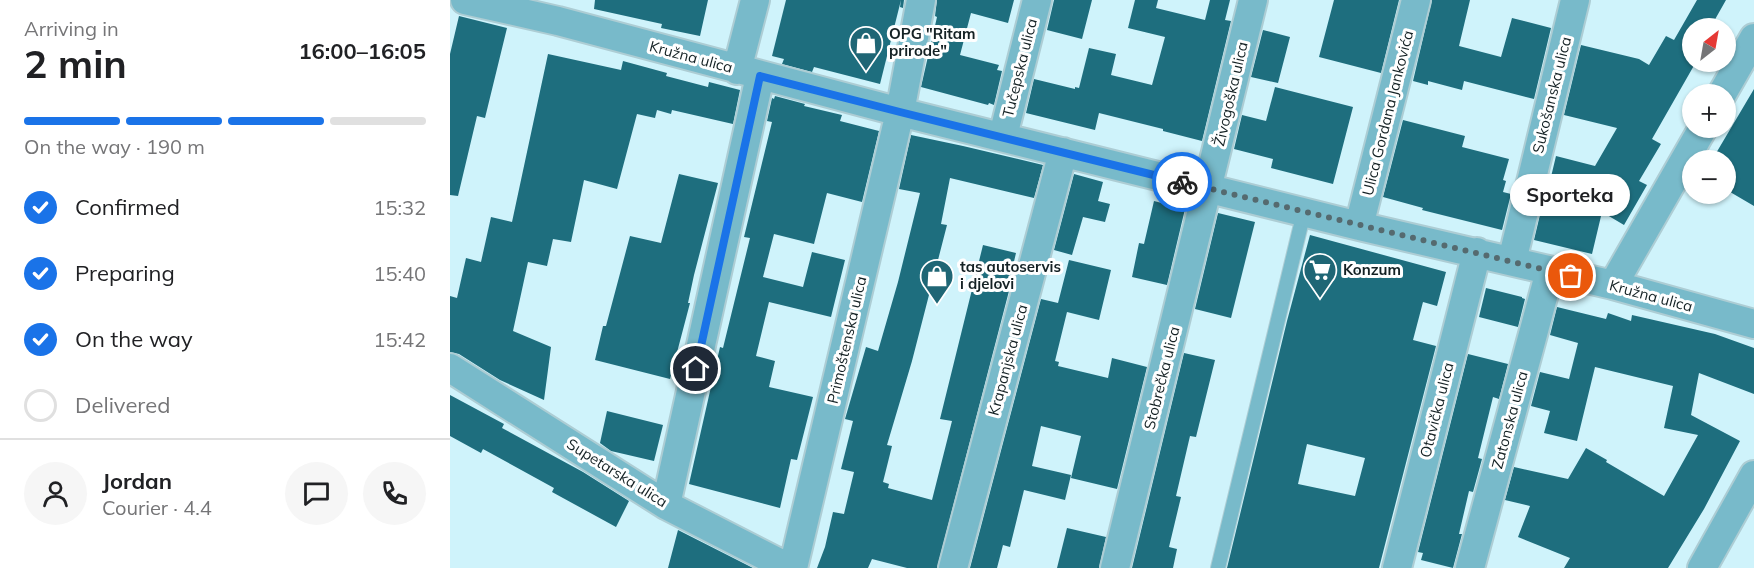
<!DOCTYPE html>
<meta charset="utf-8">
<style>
body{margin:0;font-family:Mulish,sans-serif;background:#f6f6f6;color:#202124;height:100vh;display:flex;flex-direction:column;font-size:22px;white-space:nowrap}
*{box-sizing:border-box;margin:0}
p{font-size:20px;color:#757577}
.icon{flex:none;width:33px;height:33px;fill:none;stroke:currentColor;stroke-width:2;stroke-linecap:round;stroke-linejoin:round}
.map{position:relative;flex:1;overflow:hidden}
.panel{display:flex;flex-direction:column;background:#fff;width:450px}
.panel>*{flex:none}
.needle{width:39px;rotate:31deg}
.buttons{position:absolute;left:1232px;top:18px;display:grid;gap:12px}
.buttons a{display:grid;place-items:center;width:54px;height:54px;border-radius:50%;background:#fff;box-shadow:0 2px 4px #0004;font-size:30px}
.pin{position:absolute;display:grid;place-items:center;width:51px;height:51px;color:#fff;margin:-26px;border:3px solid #fff;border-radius:50%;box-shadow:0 2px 6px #0007}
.courier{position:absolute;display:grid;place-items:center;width:60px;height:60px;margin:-30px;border:4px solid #1a73e8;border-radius:50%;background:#fff;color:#222;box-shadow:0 2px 8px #0007}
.bubble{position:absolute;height:42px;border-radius:21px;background:#fff;box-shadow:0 2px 4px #0004;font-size:20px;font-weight:700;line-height:42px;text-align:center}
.summary em{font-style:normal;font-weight:700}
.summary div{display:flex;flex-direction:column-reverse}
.summary{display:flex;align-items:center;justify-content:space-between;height:102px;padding:0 24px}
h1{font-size:39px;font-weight:700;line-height:45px}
.bar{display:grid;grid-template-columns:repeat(4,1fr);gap:9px 6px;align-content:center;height:72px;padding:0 24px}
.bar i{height:8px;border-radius:4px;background:#e0e0e0}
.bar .active{background:#1a73e8}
.bar p{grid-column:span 4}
.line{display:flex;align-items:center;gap:15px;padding:0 24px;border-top:2px solid #e0e0e0}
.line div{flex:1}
.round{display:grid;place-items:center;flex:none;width:63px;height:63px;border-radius:32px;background:#f6f6f6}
ol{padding:0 24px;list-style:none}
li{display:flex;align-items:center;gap:18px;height:66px}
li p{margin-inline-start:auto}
li .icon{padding:6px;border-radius:50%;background:#1a73e8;color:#fff;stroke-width:4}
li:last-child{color:#757577}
li i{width:33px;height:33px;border:3px solid #e0e0e0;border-radius:50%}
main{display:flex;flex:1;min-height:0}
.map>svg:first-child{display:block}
.building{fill:#1e6e7e;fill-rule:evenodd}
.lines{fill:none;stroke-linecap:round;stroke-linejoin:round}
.lane-casing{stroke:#adcdd4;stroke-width:16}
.street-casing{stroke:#adcdd4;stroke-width:32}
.lane{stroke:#78baca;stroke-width:14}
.street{stroke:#78baca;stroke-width:28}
.done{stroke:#556a6f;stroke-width:6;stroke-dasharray:0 10.8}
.route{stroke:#1a73e8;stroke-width:8}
.labels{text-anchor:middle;stroke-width:6;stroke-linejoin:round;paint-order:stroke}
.poi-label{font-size:15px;font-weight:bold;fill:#142124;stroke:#fff;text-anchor:start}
.street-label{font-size:15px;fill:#142124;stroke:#fff}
</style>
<main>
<section class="panel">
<div class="summary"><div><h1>2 min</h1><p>Arriving in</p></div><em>16:00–16:05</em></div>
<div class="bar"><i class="active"></i><i class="active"></i><i class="active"></i><i></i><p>On the way · 190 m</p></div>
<ol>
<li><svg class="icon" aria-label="check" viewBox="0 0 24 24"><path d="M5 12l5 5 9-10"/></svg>Confirmed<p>15:32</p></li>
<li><svg class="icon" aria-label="check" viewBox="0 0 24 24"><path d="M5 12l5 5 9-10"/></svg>Preparing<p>15:40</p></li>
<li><svg class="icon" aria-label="check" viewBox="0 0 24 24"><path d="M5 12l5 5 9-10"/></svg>On the way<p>15:42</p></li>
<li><i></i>Delivered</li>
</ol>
<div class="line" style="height:108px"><a class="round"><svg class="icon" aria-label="person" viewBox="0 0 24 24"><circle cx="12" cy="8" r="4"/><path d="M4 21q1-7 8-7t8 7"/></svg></a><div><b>Jordan</b><p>Courier · 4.4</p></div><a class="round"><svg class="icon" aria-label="chat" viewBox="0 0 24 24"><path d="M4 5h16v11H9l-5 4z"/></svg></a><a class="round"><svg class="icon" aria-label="phone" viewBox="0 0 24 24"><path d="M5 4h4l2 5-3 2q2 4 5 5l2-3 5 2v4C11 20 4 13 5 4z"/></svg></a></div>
</section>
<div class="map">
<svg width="1304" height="568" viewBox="0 0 1304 568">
<rect width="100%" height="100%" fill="#cff3fb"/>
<!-- building -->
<path class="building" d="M145 0H258L250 36 211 28 212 24 144 9Z
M336 0H454L453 8 450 7 451 0 430 84 364 67 362 72 332 64 334 59 322 56Z
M487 0H564L558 23 521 13 510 55 549 65 547 70 552 71 544 105 539 103 538 105 471 87 487 17 485 16Z
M604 0H642L632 39 597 30Z
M685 0H708L706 8 755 20 760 0H780L775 20 781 21 752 141 713 131V129L649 113 645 130 576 113 584 79 625 89V87L629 88 639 48 666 54 661 75 702 85 715 37 678 28Z
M884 0H949L931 73 869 57Z
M982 0H1020L1009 46 1051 57 1062 18 1101 28 1084 99 1014 81 1012 90 978 81V85L963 81Z
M1247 0H1276L1263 23 1265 24 1262 28H1242V62H1246L1202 139 1211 144 1189 181 1197 185 1174 225 1152 212 1142 254 1084 240 1093 202H1095L1106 156 1145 166 1167 128 1114 115 1131 45 1189 59 1199 65 1216 36 1224 40Z
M9 16 57 28 35 118 27 116 8 196 0 195V54Z
M813 30 840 37 828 83 801 77Z
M98 54 171 70 173 61 217 73 216 76 258 87 259 82 290 90 283 124 222 110 221 114 207 110 205 118 187 114 167 189 134 180 121 242 103 239 97 266 78 262 63 331 101 347 94 400 50 380 9 354 0 352V296L7 298 16 258 31 262 41 217 62 222Z
M825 87 903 107 883 184 821 168 823 159 784 149 792 115 816 121Z
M1304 89V206L1275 189V160H1262Z
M325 96 355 104 354 106 392 115 390 121 429 131 412 202 377 193 364 244 324 234 313 277 353 287 362 252 395 260 381 317 319 302 306 356 325 361 319 387 363 397 347 460 341 459 330 508 239 484 270 347 273 348 300 238 294 237 322 122 317 121 322 98 324 99Z
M953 120 1015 136 1012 147 1059 159 1053 180 1056 181 1053 192 1061 194 1052 230 972 210 973 208 933 197Z
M461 135 513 146 593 165 584 198 500 178 491 224 497 225 462 361 437 445 442 446 433 482 439 484 438 488 482 500 502 421 490 419 533 245 566 253 557 291H559L487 568H457L422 559 418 568H367L375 547 383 512 394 514 404 472 391 469 403 421 395 419 416 347 428 351 448 282 470 193 449 189Z
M229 174 268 183 244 275 238 303H240L220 379 145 360 153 326H156L180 236 211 243Z
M624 174 653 182 648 201 660 204 655 222 633 217 622 255 604 250Z
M704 201 735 209 717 285 682 277 689 243 694 244Z
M768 213 805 222 781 318 745 309Z
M860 235 996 272 987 306 973 302 963 340 986 346 929 568H777L837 321ZM857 444 915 458 905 496 848 484Z
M619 260 661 270 649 320 617 312 605 361 609 362 608 366 658 378 662 358 697 367 667 489 621 478 631 436 591 426 582 466 621 475 615 500 574 490 560 547 553 545 547 568H520L591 299 608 303Z
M1036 288 1072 297V298L1075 299 1068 327 1029 317Z
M1107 307 1156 319 1158 313 1181 321 1182 315 1265 334 1304 348V394L1249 373 1241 415 1290 441 1254 509 1218 568H1114L1120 558 1068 537 1080 506 1055 500 1064 467 1118 479 1136 448 1157 460 1156 462 1214 496 1248 435 1214 428 1223 386 1145 367 1127 441 1094 433 1100 411 1081 406 1090 372 1119 379 1128 343 1100 335Z
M734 353 765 360 746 437 740 436 726 496 731 497 719 547 727 549 723 568H682Z
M1018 354 1058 364 1049 399 1043 397 1028 458 1032 459 1023 492 1019 491 1009 534H1012L1003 568 971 560 973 553 968 552Z
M0 395 54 424 52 428 133 472 179 501 166 527 102 492 104 488 33 449 31 453 0 436Z
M157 411 213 425 204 461 161 451 150 443Z
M617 528 656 537 649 568H607Z
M228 530 303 568H218Z"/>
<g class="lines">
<!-- lane casing -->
<g class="lane-casing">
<path id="lane" d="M768 568 854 212"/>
</g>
<!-- street casing -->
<g class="street-casing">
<path id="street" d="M15 0 108 21 450 112 909 226 1163 285 1304 324
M287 70 305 0
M1272 94 1304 38
M553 136 587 0
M909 226 966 0
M1062 261 1125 0
M1163 285 1253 128
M0 368 216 505 339 568
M216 505 310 76
M343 568 450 112 471 0
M503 568 613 152
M665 568 803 0
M947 568 1027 252
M1020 568 1100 271
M1252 568 1304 475"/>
</g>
<!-- lane -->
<use href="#lane" class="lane"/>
<!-- street -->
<use href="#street" class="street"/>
</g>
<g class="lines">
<!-- done -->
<path class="done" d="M732 182 1121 276"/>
<!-- route -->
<path class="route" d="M246 369 310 76 450 112 732 182"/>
</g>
<!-- icons -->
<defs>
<g id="shop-pin" transform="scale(1.725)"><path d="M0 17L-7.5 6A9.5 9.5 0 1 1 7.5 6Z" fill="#1f6675" stroke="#fff"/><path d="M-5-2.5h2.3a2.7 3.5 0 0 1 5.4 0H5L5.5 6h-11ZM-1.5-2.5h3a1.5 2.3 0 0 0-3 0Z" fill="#fff"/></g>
<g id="supermarket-pin" transform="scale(1.725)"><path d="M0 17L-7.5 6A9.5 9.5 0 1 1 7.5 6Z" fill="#1f6675" stroke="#fff"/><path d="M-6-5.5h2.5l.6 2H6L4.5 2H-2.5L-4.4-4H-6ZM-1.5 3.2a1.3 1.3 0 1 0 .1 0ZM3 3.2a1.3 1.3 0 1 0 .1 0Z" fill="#fff"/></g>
</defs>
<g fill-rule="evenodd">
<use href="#shop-pin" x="416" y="43"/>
<use href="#supermarket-pin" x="870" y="270"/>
<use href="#shop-pin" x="487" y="276"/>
</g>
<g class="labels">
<!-- poi labels -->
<g class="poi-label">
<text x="439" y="39">OPG "Ritam<tspan x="439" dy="17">prirode"</tspan></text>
<text x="510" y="272">tas autoservis<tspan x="510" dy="17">i djelovi</tspan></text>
<text x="893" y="275">Konzum</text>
</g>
<!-- street labels -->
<g class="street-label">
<text transform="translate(241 57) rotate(15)" y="5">Kružna ulica</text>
<text transform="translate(570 68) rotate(-76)" y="5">Tučepska ulica</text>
<text transform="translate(781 94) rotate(-77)" y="5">Živogoška ulica</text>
<text transform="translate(1102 95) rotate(-76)" y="5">Sukošanska ulica</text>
<text transform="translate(938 113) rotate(-76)" y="5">Ulica Gordana Jankovića</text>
<text transform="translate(1201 296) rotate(15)" y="5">Kružna ulica</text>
<text transform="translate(397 340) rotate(-77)" y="5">Primoštenska ulica</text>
<text transform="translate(558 360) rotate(-75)" y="5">Krapanjska ulica</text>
<text transform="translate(712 378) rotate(-76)" y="5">Stobrečka ulica</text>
<text transform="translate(987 410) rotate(-76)" y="5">Otavička ulica</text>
<text transform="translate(1060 420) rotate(-75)" y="5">Zatonska ulica</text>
<text transform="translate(167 473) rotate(32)" y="5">Supetarska ulica</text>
</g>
</g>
</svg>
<div class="buttons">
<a><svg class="needle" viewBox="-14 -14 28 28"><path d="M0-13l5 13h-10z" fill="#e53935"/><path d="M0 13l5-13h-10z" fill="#757577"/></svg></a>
<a>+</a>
<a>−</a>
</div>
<div class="pin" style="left:1121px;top:276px;background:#ea580c"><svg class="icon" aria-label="bag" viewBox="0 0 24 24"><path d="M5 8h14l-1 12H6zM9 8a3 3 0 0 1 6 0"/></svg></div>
<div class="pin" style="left:246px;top:369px;background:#1f2937"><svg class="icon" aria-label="home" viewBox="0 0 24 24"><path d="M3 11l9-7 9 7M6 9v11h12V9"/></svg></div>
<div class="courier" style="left:732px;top:182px"><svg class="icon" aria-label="bike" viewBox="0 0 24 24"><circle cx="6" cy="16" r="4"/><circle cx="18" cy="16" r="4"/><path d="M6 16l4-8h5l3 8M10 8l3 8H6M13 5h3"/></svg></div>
<div class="bubble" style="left:1060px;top:174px;width:120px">Sporteka</div>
</div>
</main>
